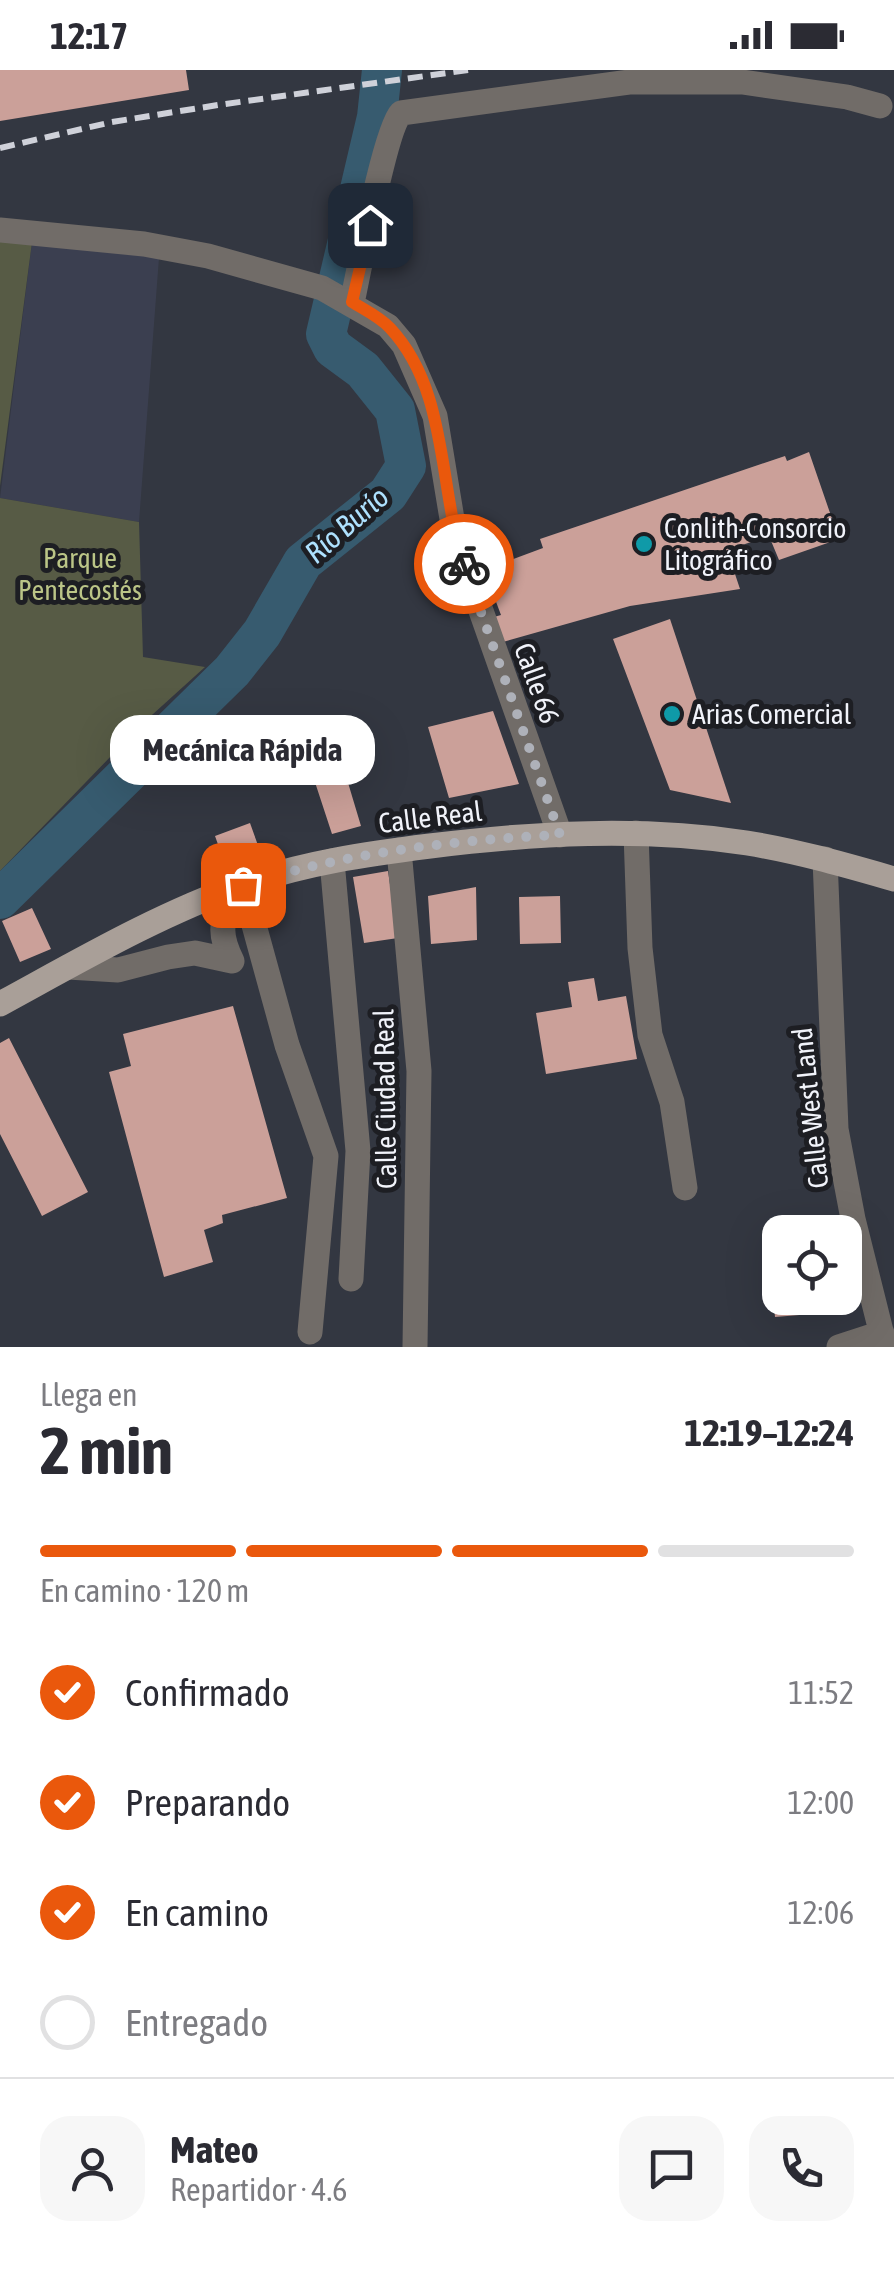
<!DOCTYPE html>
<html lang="es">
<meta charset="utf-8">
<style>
body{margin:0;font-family:"Asap Condensed",sans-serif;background:#f7f7f7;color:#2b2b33;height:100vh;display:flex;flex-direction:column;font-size:38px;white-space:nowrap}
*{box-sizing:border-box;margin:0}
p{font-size:32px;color:#7c7c81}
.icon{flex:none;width:55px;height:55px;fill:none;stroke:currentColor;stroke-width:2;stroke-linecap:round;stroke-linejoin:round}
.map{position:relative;height:1277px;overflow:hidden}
.side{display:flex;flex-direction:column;background:#fff;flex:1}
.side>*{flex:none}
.controls{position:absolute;left:762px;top:1145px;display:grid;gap:20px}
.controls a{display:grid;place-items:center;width:100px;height:100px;border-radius:20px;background:#fff;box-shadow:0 10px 40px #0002;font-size:50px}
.pin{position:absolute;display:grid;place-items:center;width:85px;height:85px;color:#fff;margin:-42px;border-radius:20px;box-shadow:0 5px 15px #0006}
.courier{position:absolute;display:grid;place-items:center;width:100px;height:100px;margin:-50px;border:8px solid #ea580c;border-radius:50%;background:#fff;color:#222;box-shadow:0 2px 12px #0007}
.bubble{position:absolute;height:70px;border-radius:30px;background:#fff;box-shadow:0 10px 40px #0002;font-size:32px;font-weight:700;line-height:70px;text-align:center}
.overview em{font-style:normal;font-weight:700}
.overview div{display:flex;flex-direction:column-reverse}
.overview{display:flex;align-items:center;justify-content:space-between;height:170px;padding:0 40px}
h1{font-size:65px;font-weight:700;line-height:75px}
.bar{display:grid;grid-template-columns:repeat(4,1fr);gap:15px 10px;align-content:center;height:120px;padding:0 40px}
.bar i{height:12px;border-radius:8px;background:#e1e1e2}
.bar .active{background:#ea580c}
.bar p{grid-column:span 4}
.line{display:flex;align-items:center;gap:25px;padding:0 40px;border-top:2px solid #e1e1e2}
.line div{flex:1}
.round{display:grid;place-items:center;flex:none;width:105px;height:105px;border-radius:30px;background:#f7f7f7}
ol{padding:0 40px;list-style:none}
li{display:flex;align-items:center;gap:30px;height:110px}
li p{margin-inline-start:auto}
li .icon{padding:10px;border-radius:50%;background:#ea580c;color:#fff;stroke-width:4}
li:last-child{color:#7c7c81}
li i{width:55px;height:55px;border:5px solid #e1e1e2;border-radius:50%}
.status{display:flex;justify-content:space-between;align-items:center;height:70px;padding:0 50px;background:#fff;direction:ltr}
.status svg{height:28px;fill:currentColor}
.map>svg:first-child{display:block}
.built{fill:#3b3f50}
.green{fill:#575b45}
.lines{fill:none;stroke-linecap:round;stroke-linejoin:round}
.river{stroke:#375b6f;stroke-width:40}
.building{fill:#cba099}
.minor{stroke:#716c68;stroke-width:25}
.major{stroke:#a99f98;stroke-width:25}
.rail{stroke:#cfd1d9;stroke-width:6;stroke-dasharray:15 8;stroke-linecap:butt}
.done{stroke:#aeb1b9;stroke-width:10;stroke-dasharray:0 18}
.route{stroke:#ea580c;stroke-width:12}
.culture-dot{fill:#0f9aa8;stroke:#1d1e23;stroke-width:4}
.labels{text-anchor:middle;stroke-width:10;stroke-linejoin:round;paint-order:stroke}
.poi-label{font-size:28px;fill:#f1f3fa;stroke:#1d1e23;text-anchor:start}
.park-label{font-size:28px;fill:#bbc587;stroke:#1d1e23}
.street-label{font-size:28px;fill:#f1f3fa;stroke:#1d1e23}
.water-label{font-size:30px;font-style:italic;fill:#aee1fe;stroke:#1d1e23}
</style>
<div class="status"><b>12:17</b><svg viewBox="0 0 49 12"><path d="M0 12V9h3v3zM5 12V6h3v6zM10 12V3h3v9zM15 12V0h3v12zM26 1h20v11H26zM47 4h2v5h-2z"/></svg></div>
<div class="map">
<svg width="894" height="1277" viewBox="0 0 894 1277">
<rect width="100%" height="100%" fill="#333741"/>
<!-- built -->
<path class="built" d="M32 172 159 188 139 452 0 428Z"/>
<!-- green -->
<path class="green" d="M0 167 32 172 0 416Z
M0 428 139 452 143 587 205 597 142 654 0 801Z"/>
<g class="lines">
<!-- river -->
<path class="river" d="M0 829 232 601 262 563 303 492 388 424 406 396 395 340 363 300 333 278 326 264 377 47 382 0"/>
</g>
<!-- building -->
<path class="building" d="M0 0H186L189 20 0 51Z
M809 382 839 469 779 490 769 466 727 480 740 519 630 536 503 572 494 547 501 545 484 500 543 478 540 469 785 386 787 391Z
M670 549 731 733 670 720 613 569Z
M493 641 519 714 449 728 428 657Z
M340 686 361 756 332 764 310 697Z
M250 753 260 781 225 794 215 766Z
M388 801 398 868 364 873 353 807Z
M476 817 477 870 431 874 428 826Z
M560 826 561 873 520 874 519 827Z
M32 838 51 879 20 892 2 851Z
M594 908 598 931 626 926 637 989 546 1004 536 943 572 937 568 912Z
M233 936 287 1128 222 1145 223 1153 204 1160 213 1192 164 1207 109 1002 131 996 123 964Z
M9 968 88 1122 42 1146 0 1064V973Z
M780 1185V1228H823L824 1243 775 1247 770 1186Z"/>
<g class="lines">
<!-- minor -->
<path class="minor" d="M0 160 144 174 208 186 322 218 388 256 404 275 435 346 455 467 560 765
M352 233C359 201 385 59 401 43L629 12H742L847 27 880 36
M636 763 640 878 650 965 672 1032 685 1118
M399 780 419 1001 415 1277
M825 789 836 1059 853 1149 885 1277
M332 791 358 1081 351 1209
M243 815 287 975 326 1086 310 1262
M232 891C214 855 225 847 243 815
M68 897 118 900 168 887 195 883 232 891
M839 1277 882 1263"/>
<!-- major -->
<path class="major" d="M0 934C79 891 159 844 245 814 304 793 367 784 430 776 534 763 642 757 747 773 797 781 845 795 894 809"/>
<!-- rail -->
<path class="rail" d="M0 78 112 52 218 35 468 0"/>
</g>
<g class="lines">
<!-- done -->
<path class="done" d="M243 815C346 783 453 770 560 765L464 494"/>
<!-- route -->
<path class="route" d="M370 155 352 232C365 240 380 247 390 258 449 321 438 417 464 494"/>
</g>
<!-- markers -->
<g class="culture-dot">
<circle cx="644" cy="474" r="10"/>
<circle cx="672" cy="644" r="10"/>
</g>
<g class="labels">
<!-- poi labels -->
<g class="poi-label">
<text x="664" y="468">Conlith-Consorcio<tspan x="664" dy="32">Litográfico</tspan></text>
<text x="692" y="654">Arias Comercial</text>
</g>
<!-- park labels -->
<g class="park-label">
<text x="80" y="498">Parque<tspan x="80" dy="32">Pentecostés</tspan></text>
</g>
<!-- street labels -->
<g class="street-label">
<text transform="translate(537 613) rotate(70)" y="10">Calle 66</text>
<text transform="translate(430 747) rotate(-7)" y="10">Calle Real</text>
<text transform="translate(385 1029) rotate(-91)" y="10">Calle Ciudad Real</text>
<text transform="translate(810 1038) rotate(-96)" y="10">Calle West Land</text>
</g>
<!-- water labels -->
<g class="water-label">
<text transform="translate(347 455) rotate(-41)" y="10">Río Burío</text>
</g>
</g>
</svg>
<div class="controls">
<a><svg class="icon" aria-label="locate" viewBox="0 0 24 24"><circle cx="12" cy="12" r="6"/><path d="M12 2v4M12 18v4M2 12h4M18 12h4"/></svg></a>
</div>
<div class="pin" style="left:243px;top:815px;background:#ea580c"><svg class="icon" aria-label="bag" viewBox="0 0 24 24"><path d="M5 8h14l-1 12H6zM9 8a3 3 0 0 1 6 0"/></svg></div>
<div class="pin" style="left:370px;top:155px;background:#1f2937"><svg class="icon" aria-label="home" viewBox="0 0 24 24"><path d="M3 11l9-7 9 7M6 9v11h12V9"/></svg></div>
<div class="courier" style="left:464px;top:494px"><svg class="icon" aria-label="bike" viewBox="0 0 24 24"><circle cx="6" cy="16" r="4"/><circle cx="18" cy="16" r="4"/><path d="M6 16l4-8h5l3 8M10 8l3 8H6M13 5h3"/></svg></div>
<div class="bubble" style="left:110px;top:645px;width:265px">Mecánica Rápida</div>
</div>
<section class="side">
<div class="overview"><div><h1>2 min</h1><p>Llega en</p></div><em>12:19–12:24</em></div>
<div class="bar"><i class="active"></i><i class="active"></i><i class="active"></i><i></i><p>En camino · 120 m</p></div>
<ol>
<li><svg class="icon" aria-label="check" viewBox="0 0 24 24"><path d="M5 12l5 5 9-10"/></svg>Confirmado<p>11:52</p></li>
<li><svg class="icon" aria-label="check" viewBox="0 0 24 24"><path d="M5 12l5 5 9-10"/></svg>Preparando<p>12:00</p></li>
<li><svg class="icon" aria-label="check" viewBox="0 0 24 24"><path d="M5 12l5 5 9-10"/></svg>En camino<p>12:06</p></li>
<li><i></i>Entregado</li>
</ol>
<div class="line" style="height:180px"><a class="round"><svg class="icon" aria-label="person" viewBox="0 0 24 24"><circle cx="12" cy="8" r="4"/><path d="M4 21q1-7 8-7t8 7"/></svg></a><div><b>Mateo</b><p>Repartidor · 4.6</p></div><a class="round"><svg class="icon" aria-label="chat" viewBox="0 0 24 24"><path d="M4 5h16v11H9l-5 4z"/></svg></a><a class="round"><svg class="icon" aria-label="phone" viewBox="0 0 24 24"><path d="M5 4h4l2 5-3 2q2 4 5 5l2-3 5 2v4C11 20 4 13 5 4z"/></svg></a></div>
</section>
